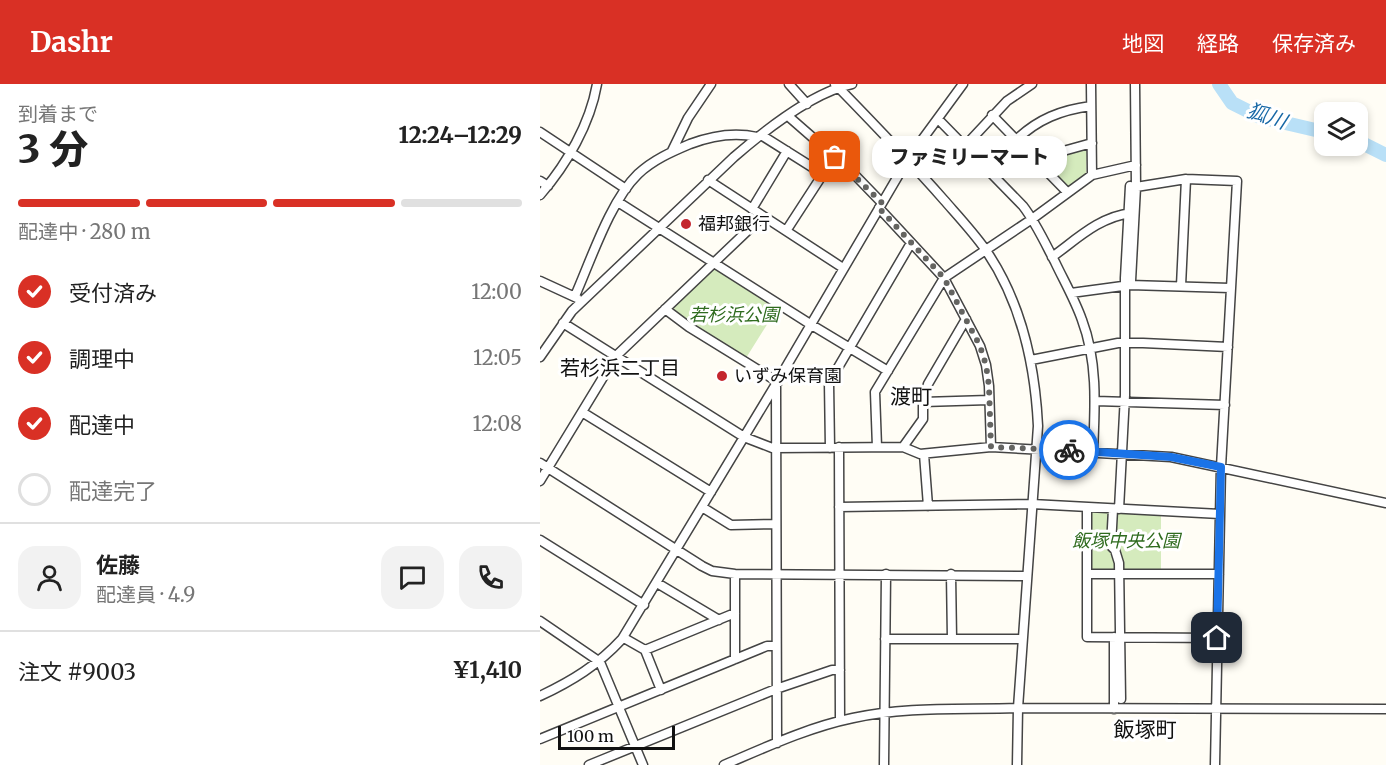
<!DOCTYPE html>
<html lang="ja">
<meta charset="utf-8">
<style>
body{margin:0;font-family:Merriweather,"Noto Sans JP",serif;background:#f2f2f2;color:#222;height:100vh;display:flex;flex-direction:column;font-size:22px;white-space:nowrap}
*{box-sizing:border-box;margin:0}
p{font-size:20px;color:#767676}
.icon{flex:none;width:33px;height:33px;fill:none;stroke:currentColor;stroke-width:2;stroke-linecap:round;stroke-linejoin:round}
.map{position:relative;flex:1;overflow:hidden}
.details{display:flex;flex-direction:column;background:#fff;width:540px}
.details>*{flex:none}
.buttons{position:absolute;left:774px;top:18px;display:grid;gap:12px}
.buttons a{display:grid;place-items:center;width:54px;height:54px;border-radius:12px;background:#fff;box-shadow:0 3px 9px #0003;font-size:30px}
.scale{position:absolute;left:18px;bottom:15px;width:117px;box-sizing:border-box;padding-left:6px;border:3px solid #111;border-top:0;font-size:16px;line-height:21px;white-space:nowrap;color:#111;-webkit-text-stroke:4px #fff;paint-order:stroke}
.pin{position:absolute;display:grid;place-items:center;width:51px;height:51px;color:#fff;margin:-26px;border-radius:12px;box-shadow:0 3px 9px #0006}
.courier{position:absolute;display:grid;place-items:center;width:60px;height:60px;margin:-30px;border:4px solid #1a73e8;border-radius:50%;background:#fff;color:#222;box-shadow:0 2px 8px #0007}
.bubble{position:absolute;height:42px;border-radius:18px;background:#fff;box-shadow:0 3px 9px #0003;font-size:20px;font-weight:800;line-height:42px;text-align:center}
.summary em{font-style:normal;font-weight:800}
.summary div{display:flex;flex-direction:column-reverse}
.summary{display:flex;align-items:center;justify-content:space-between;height:102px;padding:0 18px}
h1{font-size:39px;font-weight:800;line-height:45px}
.bar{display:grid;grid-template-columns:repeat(4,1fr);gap:9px 6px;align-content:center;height:72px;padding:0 18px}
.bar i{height:8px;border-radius:4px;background:#e0e0e0}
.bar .active{background:#d93025}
.bar p{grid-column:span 4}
.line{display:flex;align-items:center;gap:15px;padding:0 18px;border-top:2px solid #e0e0e0}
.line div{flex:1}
.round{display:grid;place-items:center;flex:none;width:63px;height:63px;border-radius:18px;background:#f2f2f2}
ol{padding:0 18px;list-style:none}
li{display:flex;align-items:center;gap:18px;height:66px}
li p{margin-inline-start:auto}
li .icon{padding:6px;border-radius:50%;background:#d93025;color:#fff;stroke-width:4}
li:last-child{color:#767676}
li i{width:33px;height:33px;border:3px solid #e0e0e0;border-radius:50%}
header{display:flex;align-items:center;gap:36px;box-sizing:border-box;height:84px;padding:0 30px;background:#d93025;color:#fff}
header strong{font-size:28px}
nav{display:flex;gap:33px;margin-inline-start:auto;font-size:21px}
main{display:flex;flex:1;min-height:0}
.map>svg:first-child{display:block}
.green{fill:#d5ebbd}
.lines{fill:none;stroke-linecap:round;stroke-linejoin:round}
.river{stroke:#b9e0f7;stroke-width:14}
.minor-casing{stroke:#444;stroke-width:11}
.minor{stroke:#fff;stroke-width:8}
.done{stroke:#646461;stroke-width:6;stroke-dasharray:0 10.8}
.route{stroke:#1a73e8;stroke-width:8}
.poi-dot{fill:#c4262e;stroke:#fff;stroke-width:2}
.labels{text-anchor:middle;stroke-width:6;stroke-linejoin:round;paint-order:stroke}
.poi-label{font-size:18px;fill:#111;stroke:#fff;text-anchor:start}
.park-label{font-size:18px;font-style:italic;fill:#2f6b1f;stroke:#fff}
.water-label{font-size:20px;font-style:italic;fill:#1768a6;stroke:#fff}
.neighbourhood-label{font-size:20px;fill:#111;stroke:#fff}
.quarter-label{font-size:21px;fill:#111;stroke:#fff}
</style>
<header>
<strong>Dashr</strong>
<nav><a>地図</a><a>経路</a><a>保存済み</a></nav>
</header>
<main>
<section class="details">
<div class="summary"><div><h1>3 分</h1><p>到着まで</p></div><em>12:24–12:29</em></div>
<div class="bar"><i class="active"></i><i class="active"></i><i class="active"></i><i></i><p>配達中 · 280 m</p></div>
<ol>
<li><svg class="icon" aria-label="check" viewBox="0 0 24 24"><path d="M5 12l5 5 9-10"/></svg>受付済み<p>12:00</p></li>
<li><svg class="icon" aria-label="check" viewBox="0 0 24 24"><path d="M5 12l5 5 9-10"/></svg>調理中<p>12:05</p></li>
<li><svg class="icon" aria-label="check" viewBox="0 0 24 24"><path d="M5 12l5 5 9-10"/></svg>配達中<p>12:08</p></li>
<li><i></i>配達完了</li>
</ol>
<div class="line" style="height:108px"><a class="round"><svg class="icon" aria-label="person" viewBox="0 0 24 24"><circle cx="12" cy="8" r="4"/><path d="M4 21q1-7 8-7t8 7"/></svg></a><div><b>佐藤</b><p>配達員 · 4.9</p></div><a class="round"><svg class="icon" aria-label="chat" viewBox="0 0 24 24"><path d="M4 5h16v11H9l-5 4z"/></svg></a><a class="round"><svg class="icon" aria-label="phone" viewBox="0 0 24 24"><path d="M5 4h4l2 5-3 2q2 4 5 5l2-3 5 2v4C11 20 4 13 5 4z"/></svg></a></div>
<div class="line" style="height:78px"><div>注文 #9003</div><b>¥1,410</b></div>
</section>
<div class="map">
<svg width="846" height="681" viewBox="0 0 846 681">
<rect width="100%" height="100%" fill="#fffdf5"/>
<!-- green -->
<path class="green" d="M547 64 546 91 528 104 505 81 517 73Z
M173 182 238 223 206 274 132 226Z
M550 427 621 430V487L550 486Z"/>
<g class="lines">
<!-- river -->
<path class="river" d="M679 0 692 19 720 33 784 48
M818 57 846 71"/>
<!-- minor casing -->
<g class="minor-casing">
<path id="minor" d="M249 0 267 20
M551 0 552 91
M452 31 527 108
M248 32 311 87 342 119
M398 35 483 122C496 139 505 159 515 178 524 197 535 216 542 236 558 278 555 324 553 368
M0 48 86 105
M221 51 283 90 246 147
M476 56C498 35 521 26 551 22
M425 62 467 17 492 0
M132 67 148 34 171 0
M499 80 516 69 552 59
M168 96 303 184
M0 97 8 102
M596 103 646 95 697 97 681 383 675 681
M0 111C27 80 50 40 57 0
M78 118 270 240 348 287
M339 124 404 194 440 262 446 281 449 302 451 363
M212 125 247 67
M512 173C537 155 559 133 591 129
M0 197 37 214
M591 197 596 103 595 0
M641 202 646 95
M531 209 590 201 690 204
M35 212C51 176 70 117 98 90 113 76 131 68 150 60 171 52 195 48 217 53
M125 225 149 243 238 298
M23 239 204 353 235 365
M0 273 32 227 194 73C224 47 273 8 312 0
M491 276 578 259H603L688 263
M236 303 237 659
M556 317 685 321
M383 318 449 316
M42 328 171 408
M299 363 300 637
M337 363 335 308 404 194 492 135 552 91 596 81
M363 363 383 335V318L388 300 426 235
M235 364 363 363 380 370 451 363 631 373 846 419
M290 364 289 299 371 159
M384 370 388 422
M0 379 162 482 172 487 195 490 486 492
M0 397 76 272 223 132
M162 423 191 441 236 440
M299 423 492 420 680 430
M547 423V553L677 554
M573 425 571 462 575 466 579 479 581 615
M579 425 585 311V194L590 102
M547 455 564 457 571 462
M0 456 104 521
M195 490V575
M411 490 412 555
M547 490H679
M117 499 179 536
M0 537 60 578 103 681
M84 554 105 566 121 606
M345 555H482
M105 566 195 529
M0 612C32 597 58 581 82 555L236 300 368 75 423 0
M574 625V553
M0 655 227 562H236
M49 681 236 605 292 586H300
M184 681C226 663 269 643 313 634 366 622 423 626 478 624L498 342C495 280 481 217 445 165 433 148 418 132 404 116 369 76 332 38 295 0
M344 681 346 490
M477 681 478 624 846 625"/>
</g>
<!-- minor -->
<use href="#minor" class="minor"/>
</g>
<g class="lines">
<!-- done -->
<path class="done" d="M295 73 342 119 339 124 404 194 440 262 446 281 449 302 451 363 529 366"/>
<!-- route -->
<path class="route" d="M529 366 631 373 681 383 677 554"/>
</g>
<!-- markers -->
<g class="poi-dot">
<circle cx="146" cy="140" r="6"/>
<circle cx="182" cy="292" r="6"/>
</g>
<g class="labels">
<!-- poi labels -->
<g class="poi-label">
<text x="158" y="146">福邦銀行</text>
<text x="194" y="298">いずみ保育園</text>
</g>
<!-- park labels -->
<g class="park-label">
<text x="194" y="237">若杉浜公園</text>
<text x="586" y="463">飯塚中央公園</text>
</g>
<!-- water labels -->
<g class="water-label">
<text transform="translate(727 32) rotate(19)" y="7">狐川</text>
</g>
<!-- neighbourhood labels -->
<g class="neighbourhood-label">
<text x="80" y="291">若杉浜二丁目</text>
</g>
<!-- quarter labels -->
<g class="quarter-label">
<text x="371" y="320">渡町</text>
<text x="605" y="653">飯塚町</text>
</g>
</g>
</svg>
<div class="buttons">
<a><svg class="icon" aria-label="layers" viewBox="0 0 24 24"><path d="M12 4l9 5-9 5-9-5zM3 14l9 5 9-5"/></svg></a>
</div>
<div class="scale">100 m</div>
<div class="pin" style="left:295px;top:73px;background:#ea580c"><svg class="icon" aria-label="bag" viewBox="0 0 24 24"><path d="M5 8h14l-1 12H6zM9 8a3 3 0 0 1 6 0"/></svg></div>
<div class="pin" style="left:677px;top:554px;background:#1f2937"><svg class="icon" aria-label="home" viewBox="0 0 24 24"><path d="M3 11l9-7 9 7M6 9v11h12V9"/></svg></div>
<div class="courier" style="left:529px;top:366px"><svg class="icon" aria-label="bike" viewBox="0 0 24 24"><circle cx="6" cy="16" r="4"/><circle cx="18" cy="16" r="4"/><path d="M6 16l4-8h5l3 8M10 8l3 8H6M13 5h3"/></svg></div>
<div class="bubble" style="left:332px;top:52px;width:195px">ファミリーマート</div>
</div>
</main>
